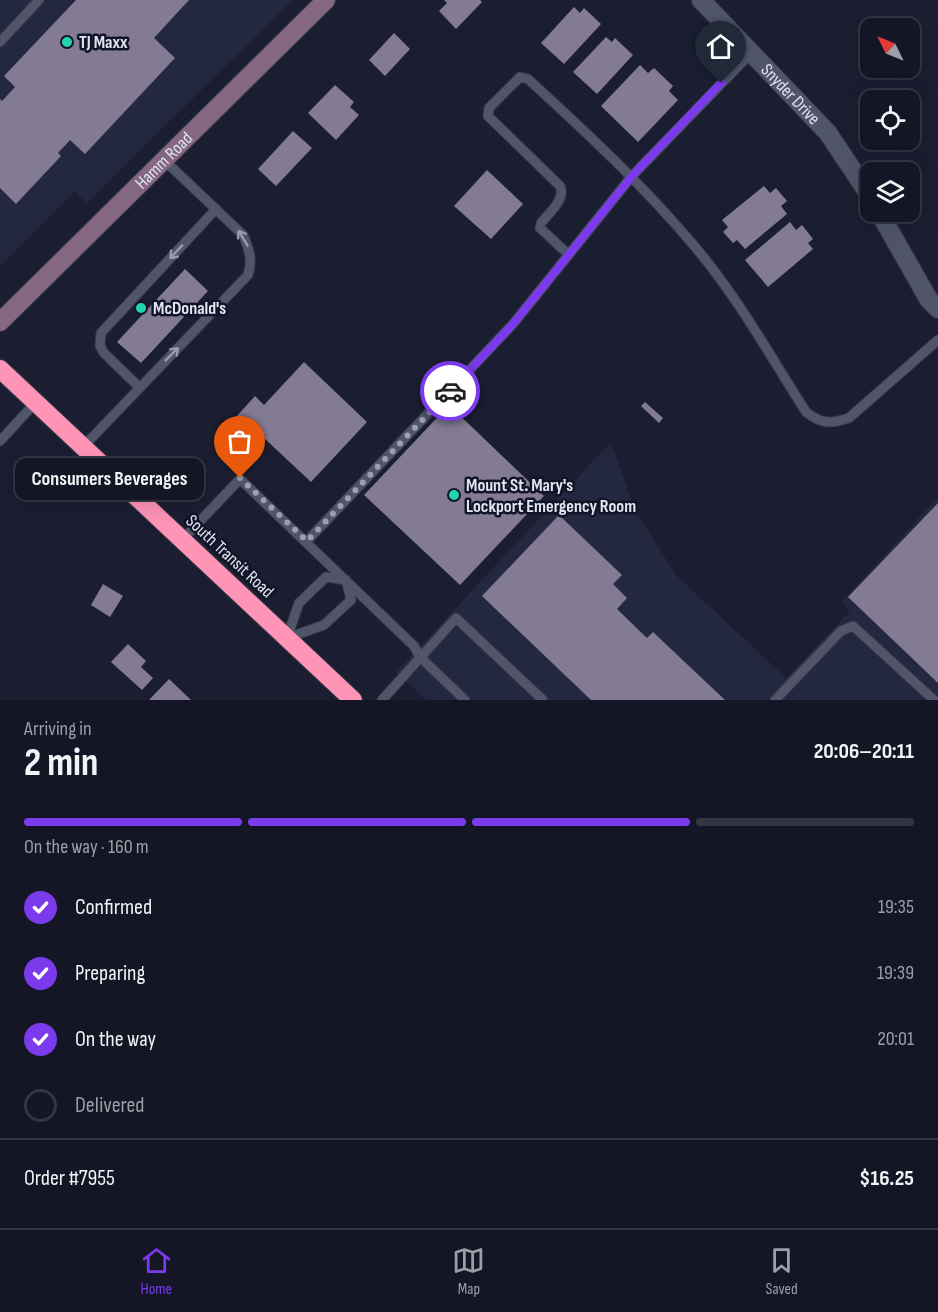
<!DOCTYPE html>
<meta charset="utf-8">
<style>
body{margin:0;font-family:"Sofia Sans Condensed",sans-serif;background:#1d1f2d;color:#f1f3f6;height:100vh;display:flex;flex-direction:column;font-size:22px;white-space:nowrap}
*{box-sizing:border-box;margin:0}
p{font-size:20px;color:#9d9fa7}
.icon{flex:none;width:33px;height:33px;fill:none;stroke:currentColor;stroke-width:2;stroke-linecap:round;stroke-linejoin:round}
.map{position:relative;height:700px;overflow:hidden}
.side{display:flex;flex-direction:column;background:#141625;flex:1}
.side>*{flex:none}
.needle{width:39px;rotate:313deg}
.fabs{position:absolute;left:860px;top:18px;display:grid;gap:12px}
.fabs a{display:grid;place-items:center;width:60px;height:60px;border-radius:12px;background:#141625;box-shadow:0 6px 24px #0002,0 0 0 2px #333542;font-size:30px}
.pin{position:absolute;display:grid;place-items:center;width:51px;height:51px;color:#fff;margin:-62px -26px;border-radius:50% 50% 50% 0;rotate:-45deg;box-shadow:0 0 6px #0007}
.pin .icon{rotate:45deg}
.courier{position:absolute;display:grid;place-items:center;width:60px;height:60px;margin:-30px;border:4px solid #7c3aed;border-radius:50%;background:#fff;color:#222;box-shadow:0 2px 8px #0007}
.bubble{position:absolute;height:42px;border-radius:12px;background:#141625;box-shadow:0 6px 24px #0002,0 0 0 2px #333542;font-size:20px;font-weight:700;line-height:42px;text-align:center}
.head em{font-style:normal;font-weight:700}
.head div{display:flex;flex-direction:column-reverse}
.head{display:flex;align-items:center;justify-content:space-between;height:102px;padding:0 24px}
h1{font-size:39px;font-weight:700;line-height:45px}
.bar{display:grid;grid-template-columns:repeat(4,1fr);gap:9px 6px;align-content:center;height:72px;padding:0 24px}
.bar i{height:8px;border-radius:4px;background:#333542}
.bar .on{background:#7c3aed}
.bar p{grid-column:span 4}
.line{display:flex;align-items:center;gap:15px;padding:0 24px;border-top:2px solid #333542}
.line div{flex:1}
ol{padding:0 24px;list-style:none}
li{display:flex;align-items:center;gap:18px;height:66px}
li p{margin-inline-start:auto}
li .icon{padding:6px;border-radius:50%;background:#7c3aed;color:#fff;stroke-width:4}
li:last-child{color:#9d9fa7}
li i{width:33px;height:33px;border:3px solid #333542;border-radius:50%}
.menu{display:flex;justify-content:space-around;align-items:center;height:84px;border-top:2px solid #333542;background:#141625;font-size:16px;color:#9d9fa7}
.menu a{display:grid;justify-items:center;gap:3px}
.menu .on{color:#7c3aed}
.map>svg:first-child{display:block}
.built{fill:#232840}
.building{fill:#837b93}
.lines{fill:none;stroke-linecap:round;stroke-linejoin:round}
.lane-casing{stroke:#363848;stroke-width:11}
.street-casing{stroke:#363848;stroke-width:20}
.secondary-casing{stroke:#363848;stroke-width:20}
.highway-casing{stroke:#363848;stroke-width:20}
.lane{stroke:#50556a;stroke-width:9}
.street{stroke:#50556a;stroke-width:18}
.secondary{stroke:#846881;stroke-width:18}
.highway{stroke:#fe94b6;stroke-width:18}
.oneway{stroke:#989cae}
.done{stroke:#9c9fae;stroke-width:6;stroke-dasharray:0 10.8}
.route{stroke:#7c3aed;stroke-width:8}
.poi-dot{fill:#20d5b0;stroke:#121527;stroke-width:2}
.labels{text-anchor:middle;stroke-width:5;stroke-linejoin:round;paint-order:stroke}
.poi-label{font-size:18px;font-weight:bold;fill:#e1e4f1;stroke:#121527;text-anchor:start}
.street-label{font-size:18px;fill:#e1e4f1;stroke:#121527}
</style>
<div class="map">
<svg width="938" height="700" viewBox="0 0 938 700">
<rect width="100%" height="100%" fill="#1b1e31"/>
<!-- built -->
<path class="built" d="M0 0H292L87 203 75 191 0 266Z
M611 442 635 510 676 575 786 678 850 611 841 602 938 497V700H426L396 672Z"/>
<!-- building -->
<path class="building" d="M76 0H189L154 38 175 58 85 154 70 140 58 153 61 156 16 204 0 188V99L2 101 15 87 4 76Z
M444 0H480L482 2 456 29 439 11 447 3Z
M574 7 580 13 584 8 601 24 564 64 541 43Z
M394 33 410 49 385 76 369 60Z
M606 37 612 42 615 38 633 55 597 94 573 72Z
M640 65 648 73 654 68 673 86 669 91 678 100 638 142 601 106Z
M335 85 354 102 350 107 359 115 336 140 308 113Z
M293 131 312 148 276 186 258 169Z
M487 170 523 204 491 239 454 206Z
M764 186 770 193 776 188 787 201 781 206 787 214 745 249 737 240 733 243 723 232 728 227 722 220Z
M790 222 796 230 802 225 813 239 808 243 813 249 768 287 745 260Z
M185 269 208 291 141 363 117 342Z
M304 362 367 422 311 482 265 439 252 452 226 428 255 396 264 405Z
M645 402 663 418 659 423 641 406Z
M449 405 544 496 460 585 364 495Z
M938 503V683L848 597Z
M559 515 622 575 613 584 627 598 617 609 647 638 653 632 725 700H591L482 596Z
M103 584 123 596 110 617 91 605Z
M128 644 146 661 141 667 153 678 142 690 111 662Z
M169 679 191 700H149Z"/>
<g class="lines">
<!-- lane casing -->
<g class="lane-casing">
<path id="lane" d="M0 42 39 0
M569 255 540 228 541 223C549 213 566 199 560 186L488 116 489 108 520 77 528 79C587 133 645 187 696 248 738 298 771 357 806 412 821 424 831 424 849 418L938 340
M139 387 104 353 100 346 101 333 216 209
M0 441 36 402
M83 447 248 275C253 260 249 249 243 235L164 160
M182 540 240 479 414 646 420 657 465 700
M307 541 513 324 632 176 751 53
M326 577 346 580 351 600 324 625 287 638 299 603Z
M382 700 456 618 543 700
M775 700 841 631 853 626 934 700"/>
</g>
<!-- street casing -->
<g class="street-casing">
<g id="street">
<path id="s1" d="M701 0 828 133 870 196"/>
<path d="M879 212 929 300 938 309"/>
</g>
</g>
<!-- secondary casing -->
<g class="secondary-casing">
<g id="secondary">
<path id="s2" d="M0 322 326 0"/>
</g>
</g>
<!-- highway casing -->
<g class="highway-casing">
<path id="highway" d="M0 369 353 700"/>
</g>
<!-- lane -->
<use href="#lane" class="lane"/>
<!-- street -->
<use href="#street" class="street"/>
<!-- secondary -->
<use href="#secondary" class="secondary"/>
<!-- highway -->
<use href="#highway" class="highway"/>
</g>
<!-- one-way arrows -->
<defs><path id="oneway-shaft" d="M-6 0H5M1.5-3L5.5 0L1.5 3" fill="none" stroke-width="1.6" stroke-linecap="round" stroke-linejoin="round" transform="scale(1.5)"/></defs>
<g class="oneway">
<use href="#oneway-shaft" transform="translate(243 238) rotate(-121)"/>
<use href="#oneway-shaft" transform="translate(176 252) rotate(133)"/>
<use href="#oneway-shaft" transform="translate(172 354) rotate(-45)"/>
</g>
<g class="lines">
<!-- done -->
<path class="done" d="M240 478 307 541 450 391"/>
<!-- route -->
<path class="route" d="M450 391 513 324 632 176 721 83"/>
</g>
<!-- markers -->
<g class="poi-dot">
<circle cx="67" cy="42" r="6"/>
<circle cx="141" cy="308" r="6"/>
<circle cx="454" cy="495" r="6"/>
</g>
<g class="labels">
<!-- poi labels -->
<g class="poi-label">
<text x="79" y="48">TJ Maxx</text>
<text x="153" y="314">McDonald's</text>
<text x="466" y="491">Mount St. Mary's<tspan x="466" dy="21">Lockport Emergency Room</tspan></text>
</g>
<!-- street labels -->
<g class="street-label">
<text dy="6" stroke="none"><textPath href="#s1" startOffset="130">Snyder Drive</textPath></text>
<text dy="6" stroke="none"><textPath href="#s2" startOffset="230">Hamm Road</textPath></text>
<text transform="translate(230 556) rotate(43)" y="6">South Transit Road</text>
</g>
</g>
</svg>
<div class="fabs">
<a><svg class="needle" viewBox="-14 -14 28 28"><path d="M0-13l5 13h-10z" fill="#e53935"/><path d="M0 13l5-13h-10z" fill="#9d9fa7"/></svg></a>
<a><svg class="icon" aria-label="locate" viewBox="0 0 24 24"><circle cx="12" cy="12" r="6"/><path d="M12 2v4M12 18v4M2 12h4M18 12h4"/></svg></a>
<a><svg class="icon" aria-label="layers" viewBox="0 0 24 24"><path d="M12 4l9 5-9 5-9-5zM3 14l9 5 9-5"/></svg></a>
</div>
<div class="pin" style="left:240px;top:478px;background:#ea580c"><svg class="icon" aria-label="bag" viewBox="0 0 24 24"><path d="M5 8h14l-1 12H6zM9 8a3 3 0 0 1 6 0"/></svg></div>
<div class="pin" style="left:721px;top:83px;background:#1f2937"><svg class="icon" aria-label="home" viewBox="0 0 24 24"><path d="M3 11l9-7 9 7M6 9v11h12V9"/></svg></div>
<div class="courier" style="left:450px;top:391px"><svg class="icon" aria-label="car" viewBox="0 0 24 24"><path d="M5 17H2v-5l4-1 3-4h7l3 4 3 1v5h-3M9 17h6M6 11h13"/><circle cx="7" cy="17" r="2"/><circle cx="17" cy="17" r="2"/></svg></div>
<div class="bubble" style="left:15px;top:458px;width:189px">Consumers Beverages</div>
</div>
<section class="side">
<div class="head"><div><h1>2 min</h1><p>Arriving in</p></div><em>20:06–20:11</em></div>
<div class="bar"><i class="on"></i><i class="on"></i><i class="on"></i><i></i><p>On the way · 160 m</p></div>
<ol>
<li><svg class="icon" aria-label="check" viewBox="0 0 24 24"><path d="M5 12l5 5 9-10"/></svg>Confirmed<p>19:35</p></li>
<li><svg class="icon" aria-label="check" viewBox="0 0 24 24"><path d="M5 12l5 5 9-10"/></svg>Preparing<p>19:39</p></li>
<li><svg class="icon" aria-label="check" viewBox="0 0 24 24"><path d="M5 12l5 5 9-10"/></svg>On the way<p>20:01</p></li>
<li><i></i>Delivered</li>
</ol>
<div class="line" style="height:78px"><div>Order #7955</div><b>$16.25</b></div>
</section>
<nav class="menu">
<a class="on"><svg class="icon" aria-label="home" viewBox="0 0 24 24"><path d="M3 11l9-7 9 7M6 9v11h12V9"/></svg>Home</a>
<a><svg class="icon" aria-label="map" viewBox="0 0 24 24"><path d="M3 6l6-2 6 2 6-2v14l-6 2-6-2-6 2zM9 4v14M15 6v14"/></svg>Map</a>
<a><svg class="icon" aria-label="saved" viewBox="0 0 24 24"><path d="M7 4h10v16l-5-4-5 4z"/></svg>Saved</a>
</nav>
